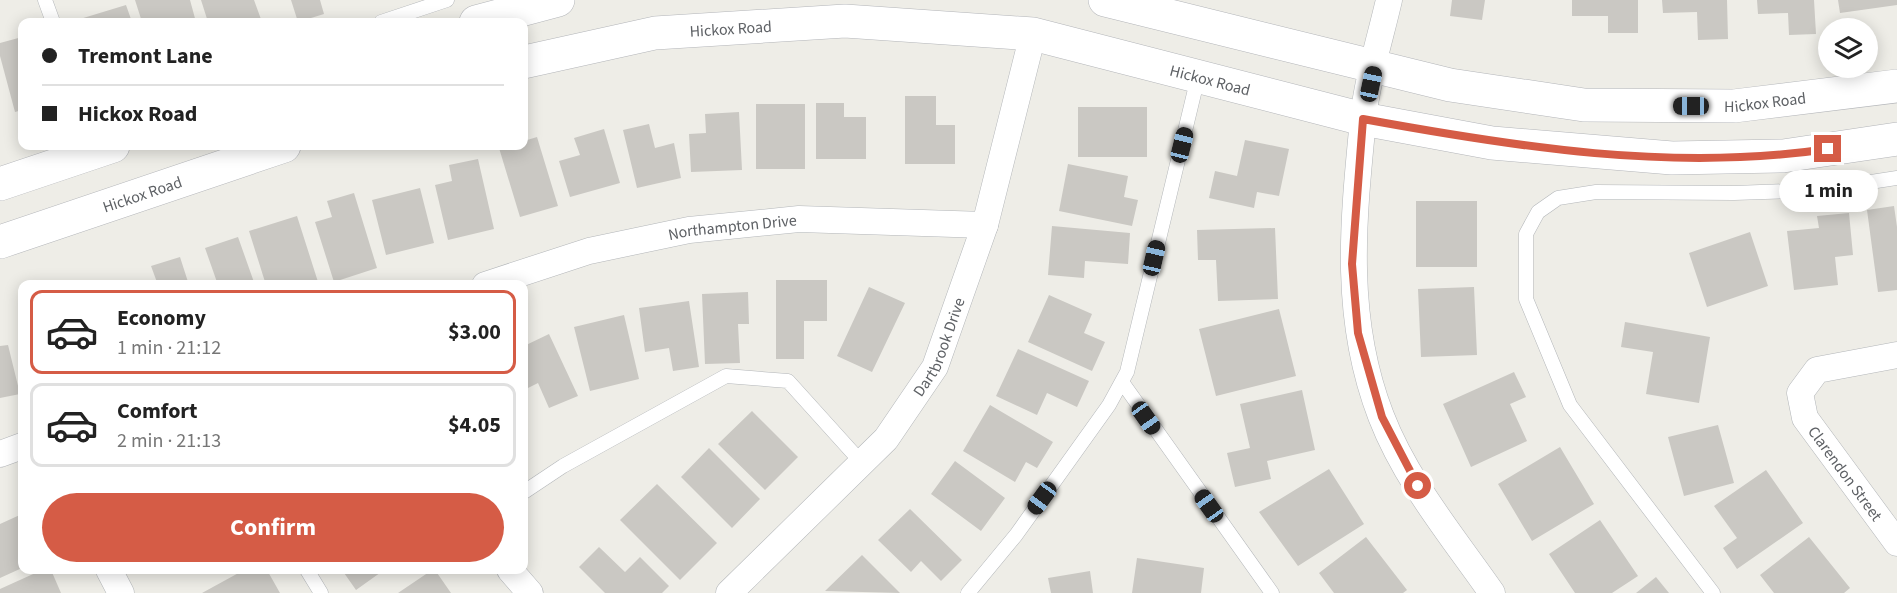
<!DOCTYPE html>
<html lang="en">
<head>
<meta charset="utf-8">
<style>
  :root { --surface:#fff; --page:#f2f2f2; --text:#222; --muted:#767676; --line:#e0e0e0; --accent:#d55c46 }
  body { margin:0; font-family:"Source Sans 3",sans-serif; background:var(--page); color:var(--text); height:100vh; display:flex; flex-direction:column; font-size:22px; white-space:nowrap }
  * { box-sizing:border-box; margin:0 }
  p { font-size:20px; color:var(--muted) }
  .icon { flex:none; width:33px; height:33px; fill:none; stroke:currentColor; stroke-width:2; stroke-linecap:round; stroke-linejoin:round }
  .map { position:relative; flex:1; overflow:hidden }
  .side { position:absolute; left:18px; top:280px; width:510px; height:294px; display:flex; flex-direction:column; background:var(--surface); border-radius:12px; box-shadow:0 3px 15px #0003 }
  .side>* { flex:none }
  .guide { position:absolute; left:18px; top:18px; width:510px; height:132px; border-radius:12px; box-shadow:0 3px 15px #0003; display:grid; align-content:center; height:132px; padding:0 24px; background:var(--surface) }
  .controls { position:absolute; left:1818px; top:18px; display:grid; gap:12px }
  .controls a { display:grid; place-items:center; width:60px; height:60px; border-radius:50%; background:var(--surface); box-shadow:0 3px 15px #0003; font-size:30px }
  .end { position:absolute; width:27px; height:27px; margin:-14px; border:8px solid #d55c46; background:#fff; box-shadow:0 0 0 3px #fff }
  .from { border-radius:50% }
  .bubble { position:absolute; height:42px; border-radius:21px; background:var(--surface); box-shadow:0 3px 15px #0003; font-size:20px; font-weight:700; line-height:42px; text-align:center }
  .car { position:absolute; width:18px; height:36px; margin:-18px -9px; border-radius:8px; box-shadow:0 0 4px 2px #0007; background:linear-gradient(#222 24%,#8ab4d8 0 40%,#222 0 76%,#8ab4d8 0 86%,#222 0) }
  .guide b { display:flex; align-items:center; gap:21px; height:57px; font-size:22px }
  .guide b+b { border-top:2px solid var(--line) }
  .guide i { width:15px; height:15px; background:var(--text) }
  ul { padding:10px 0 0; list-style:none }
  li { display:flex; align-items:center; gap:18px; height:84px; margin:0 12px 9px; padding:0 12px; border:3px solid var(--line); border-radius:12px }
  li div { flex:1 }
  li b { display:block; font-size:22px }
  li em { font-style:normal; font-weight:700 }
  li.current { border-color:var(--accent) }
  li>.icon { width:54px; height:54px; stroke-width:1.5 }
  .cta { display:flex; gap:12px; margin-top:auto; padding:12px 24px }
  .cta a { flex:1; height:69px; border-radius:36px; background:var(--accent); color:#fff; font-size:24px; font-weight:700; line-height:69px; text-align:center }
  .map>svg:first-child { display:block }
  .building { fill:#cac8c3 }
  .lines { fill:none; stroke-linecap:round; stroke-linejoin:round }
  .lane-casing { stroke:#b3b6b9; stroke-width:15 }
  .street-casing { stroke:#b3b6b9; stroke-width:27 }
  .secondary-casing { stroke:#b3b5b9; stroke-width:34 }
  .lane { stroke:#fff; stroke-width:14 }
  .street { stroke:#fff; stroke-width:26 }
  .secondary { stroke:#fff; stroke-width:33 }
  .route { stroke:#d55c46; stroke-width:8 }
  .labels { text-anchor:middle; stroke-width:6; stroke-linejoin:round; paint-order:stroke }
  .street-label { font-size:16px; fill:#5e6165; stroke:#fff }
</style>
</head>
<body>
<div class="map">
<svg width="1897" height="593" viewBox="0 0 1897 593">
  <rect width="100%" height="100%" fill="#eeede7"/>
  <path class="building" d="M135,0H190L196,22H142Z
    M201,0H254L262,22H208Z
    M291,0H320L324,14L298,22Z
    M1452,0H1485L1482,20L1450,16Z
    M1572,0H1638V33H1608V16H1572Z
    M1662,0H1727L1728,39L1698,40L1697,12L1663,13Z
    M1757,0H1814L1816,34L1789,35L1788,13L1758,14Z
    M1838,0H1897V5L1840,13Z
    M126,5L132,22H81L80,19Z
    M22,37V110L15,112L0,56V43Z
    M905,96H936V125H955V164H905Z
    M816,103H844V117H866V159H816Z
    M756,104H805V169H756Z
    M1078,107H1147V157H1078Z
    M739,112L742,170L691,172L689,134L706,133L705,114Z
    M649,124L655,148L674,143L681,178L637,188L623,130Z
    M604,129L620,183L570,197L559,161L580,155L574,138Z
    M537,137L558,206L520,217L499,148L524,146V141Z
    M1245,140L1289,149L1279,196L1257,192L1254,208L1209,198L1215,171L1237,176Z
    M478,159L494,229L448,240L435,185L452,181L449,165Z
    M1068,164L1128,176L1124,197L1138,200L1132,226L1059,211Z
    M420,188L434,243L386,255L372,200Z
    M354,193L377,268L334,282L315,222L332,217L327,201Z
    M1416,201H1477V267H1416Z
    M1894,206L1897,227V290L1878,292L1867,210Z
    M1849,213L1853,255L1835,257L1838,285L1794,290L1787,231L1819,228L1817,216Z
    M297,216L319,285H266L249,231Z
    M1052,226L1130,233L1128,264L1085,261L1084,278L1048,275Z
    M1275,228L1278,299L1218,301L1216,260H1198L1197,230Z
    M1750,232L1768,286L1707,307L1689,253Z
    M238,237L255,285H218L205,248Z
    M180,257L189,285H158L151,266Z
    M776,280H827V321H804V359H776Z
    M869,287L905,303L872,372L837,356Z
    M1474,287L1477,355L1421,357L1418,289Z
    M748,292L749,324H738L740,363L705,364L702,294Z
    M1049,295L1092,314L1084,333L1105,342L1092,371L1028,342Z
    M689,301L699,367L673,371L669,348L645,352L639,308Z
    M1279,309L1296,376L1216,396L1199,329Z
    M624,315L639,379L590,391L574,327Z
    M1625,322L1710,337L1699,403L1646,394L1653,352L1621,347Z
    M549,334L578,396L549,408L538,383L524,390V346Z
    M8,345L20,394L0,398V346Z
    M1018,349L1089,381L1077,407L1047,393L1037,415L996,396Z
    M1514,372L1526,397L1510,404L1527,441L1471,467L1443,404Z
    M1302,390L1315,450L1267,461L1271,479L1235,487L1227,453L1250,448L1240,404Z
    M990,405L1053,442L1037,468L1026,462L1015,482L963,451Z
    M752,411L798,457L765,490L718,444Z
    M1718,425L1734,483L1684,496L1668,437Z
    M1560,447L1594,504L1532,541L1498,484Z
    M709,448L760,499L732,528L681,477Z
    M955,461L1005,498L981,531L931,494Z
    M1329,469L1364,524L1298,566L1259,512Z
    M1766,470L1803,523L1737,569L1723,548L1737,538L1714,506Z
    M657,484L717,543L680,580L620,520Z
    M910,509L962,560L941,581L921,561L911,572L878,540Z
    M22,514V568L0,578V524Z
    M1600,520L1638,576L1612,593H1575L1549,554Z
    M1366,537L1407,590L1403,593H1334L1319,573Z
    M1809,537L1850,588L1844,593H1774L1760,575Z
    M599,547L625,572L640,557L669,586L662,593H605L579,567Z
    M862,555L900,593L825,591Z
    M1137,558L1204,568L1201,593H1132Z
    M42,570H51L61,593H0V589Z
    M244,570H267L280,593H202Z
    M342,570H384L356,590Z
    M432,570H435L451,593H398Z
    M1090,571L1093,593H1051L1048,578Z
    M1656,577L1669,593H1636Z"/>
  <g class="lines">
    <defs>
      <path id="lane" d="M45,0L53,22
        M381,22L447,0
        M1122,382L1272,593
        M524,492L563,466L726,376L788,381L862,463
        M307,570L321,593
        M968,593L1016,535L1109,405L1127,372L1198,77
        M1713,593L1570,405L1526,299V234L1538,212L1558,198L1596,192L1734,193L1819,190L1897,178"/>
      <g id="street">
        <path d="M1389,0C1380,39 1367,80 1363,120C1353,222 1343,318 1381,416C1406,481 1453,537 1492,593"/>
        <path id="s1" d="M485,285L589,251L689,230L799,219L985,225"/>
        <path id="s2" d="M1897,355L1817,370L1800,393L1805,418L1897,543"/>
        <path d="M0,454L22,446"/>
        <path d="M109,570L121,593"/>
        <path d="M510,570L530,593"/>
        <path id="s3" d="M729,593L886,439L935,367L985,225L1033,34"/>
      </g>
      <g id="secondary">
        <path id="s4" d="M1105,0L1450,85L1584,105L1734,106L1897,86"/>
        <path d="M476,22L558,0"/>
        <path id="s5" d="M524,62L655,33L845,21L1033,34L1363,119L1492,143L1672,158L1783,156L1897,139"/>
        <path d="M0,184L113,146"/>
        <path id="s6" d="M0,242L284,146"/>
      </g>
    </defs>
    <use href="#lane" class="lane-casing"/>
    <use href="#street" class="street-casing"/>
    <use href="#secondary" class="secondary-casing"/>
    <use href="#lane" class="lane"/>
    <use href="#street" class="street"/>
    <use href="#secondary" class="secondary"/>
  </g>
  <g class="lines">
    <path class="route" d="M1418,486L1382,417L1358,333L1352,264L1363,119C1516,147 1673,172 1828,149"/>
  </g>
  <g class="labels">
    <g class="street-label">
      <text dy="6" stroke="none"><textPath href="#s5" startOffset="210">Hickox Road</textPath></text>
      <text dy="6" stroke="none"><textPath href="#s5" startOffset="696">Hickox Road</textPath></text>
      <text dy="6" stroke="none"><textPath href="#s4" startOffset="672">Hickox Road</textPath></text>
      <text dy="6" stroke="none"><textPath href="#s6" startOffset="150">Hickox Road</textPath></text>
      <text dy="6" stroke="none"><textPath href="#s1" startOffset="255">Northampton Drive</textPath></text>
      <text dy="6" stroke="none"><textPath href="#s3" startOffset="327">Dartbrook Drive</textPath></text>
      <text dy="6" stroke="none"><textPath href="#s2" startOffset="204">Clarendon Street</textPath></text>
    </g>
  </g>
</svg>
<div class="controls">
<a><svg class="icon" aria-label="layers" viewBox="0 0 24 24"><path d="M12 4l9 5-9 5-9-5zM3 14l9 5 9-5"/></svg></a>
</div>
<i class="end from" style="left:1418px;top:486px"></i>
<i class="end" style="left:1828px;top:149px"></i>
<div class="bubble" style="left:1779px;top:170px;width:99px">1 min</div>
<i class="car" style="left:1371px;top:84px;rotate:12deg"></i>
<i class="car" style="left:1691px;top:106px;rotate:270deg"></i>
<i class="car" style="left:1182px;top:145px;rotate:14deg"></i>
<i class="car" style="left:1154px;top:258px;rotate:13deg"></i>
<i class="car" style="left:1146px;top:418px;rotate:145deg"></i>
<i class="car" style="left:1042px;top:498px;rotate:216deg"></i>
<i class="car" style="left:1209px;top:506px;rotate:325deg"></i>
<div class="guide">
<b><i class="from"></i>Tremont Lane</b>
<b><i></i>Hickox Road</b>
</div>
<section class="side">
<ul>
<li class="current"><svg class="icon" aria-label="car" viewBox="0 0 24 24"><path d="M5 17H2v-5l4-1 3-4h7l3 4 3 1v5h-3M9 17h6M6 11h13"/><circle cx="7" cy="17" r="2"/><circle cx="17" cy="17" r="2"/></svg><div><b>Economy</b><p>1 min · 21:12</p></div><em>$3.00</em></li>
<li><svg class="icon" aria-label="car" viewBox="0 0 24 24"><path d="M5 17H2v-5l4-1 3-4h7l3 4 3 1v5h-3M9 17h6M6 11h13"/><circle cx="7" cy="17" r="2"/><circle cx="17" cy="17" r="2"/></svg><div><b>Comfort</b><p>2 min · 21:13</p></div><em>$4.05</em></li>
</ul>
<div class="cta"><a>Confirm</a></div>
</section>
</div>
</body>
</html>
